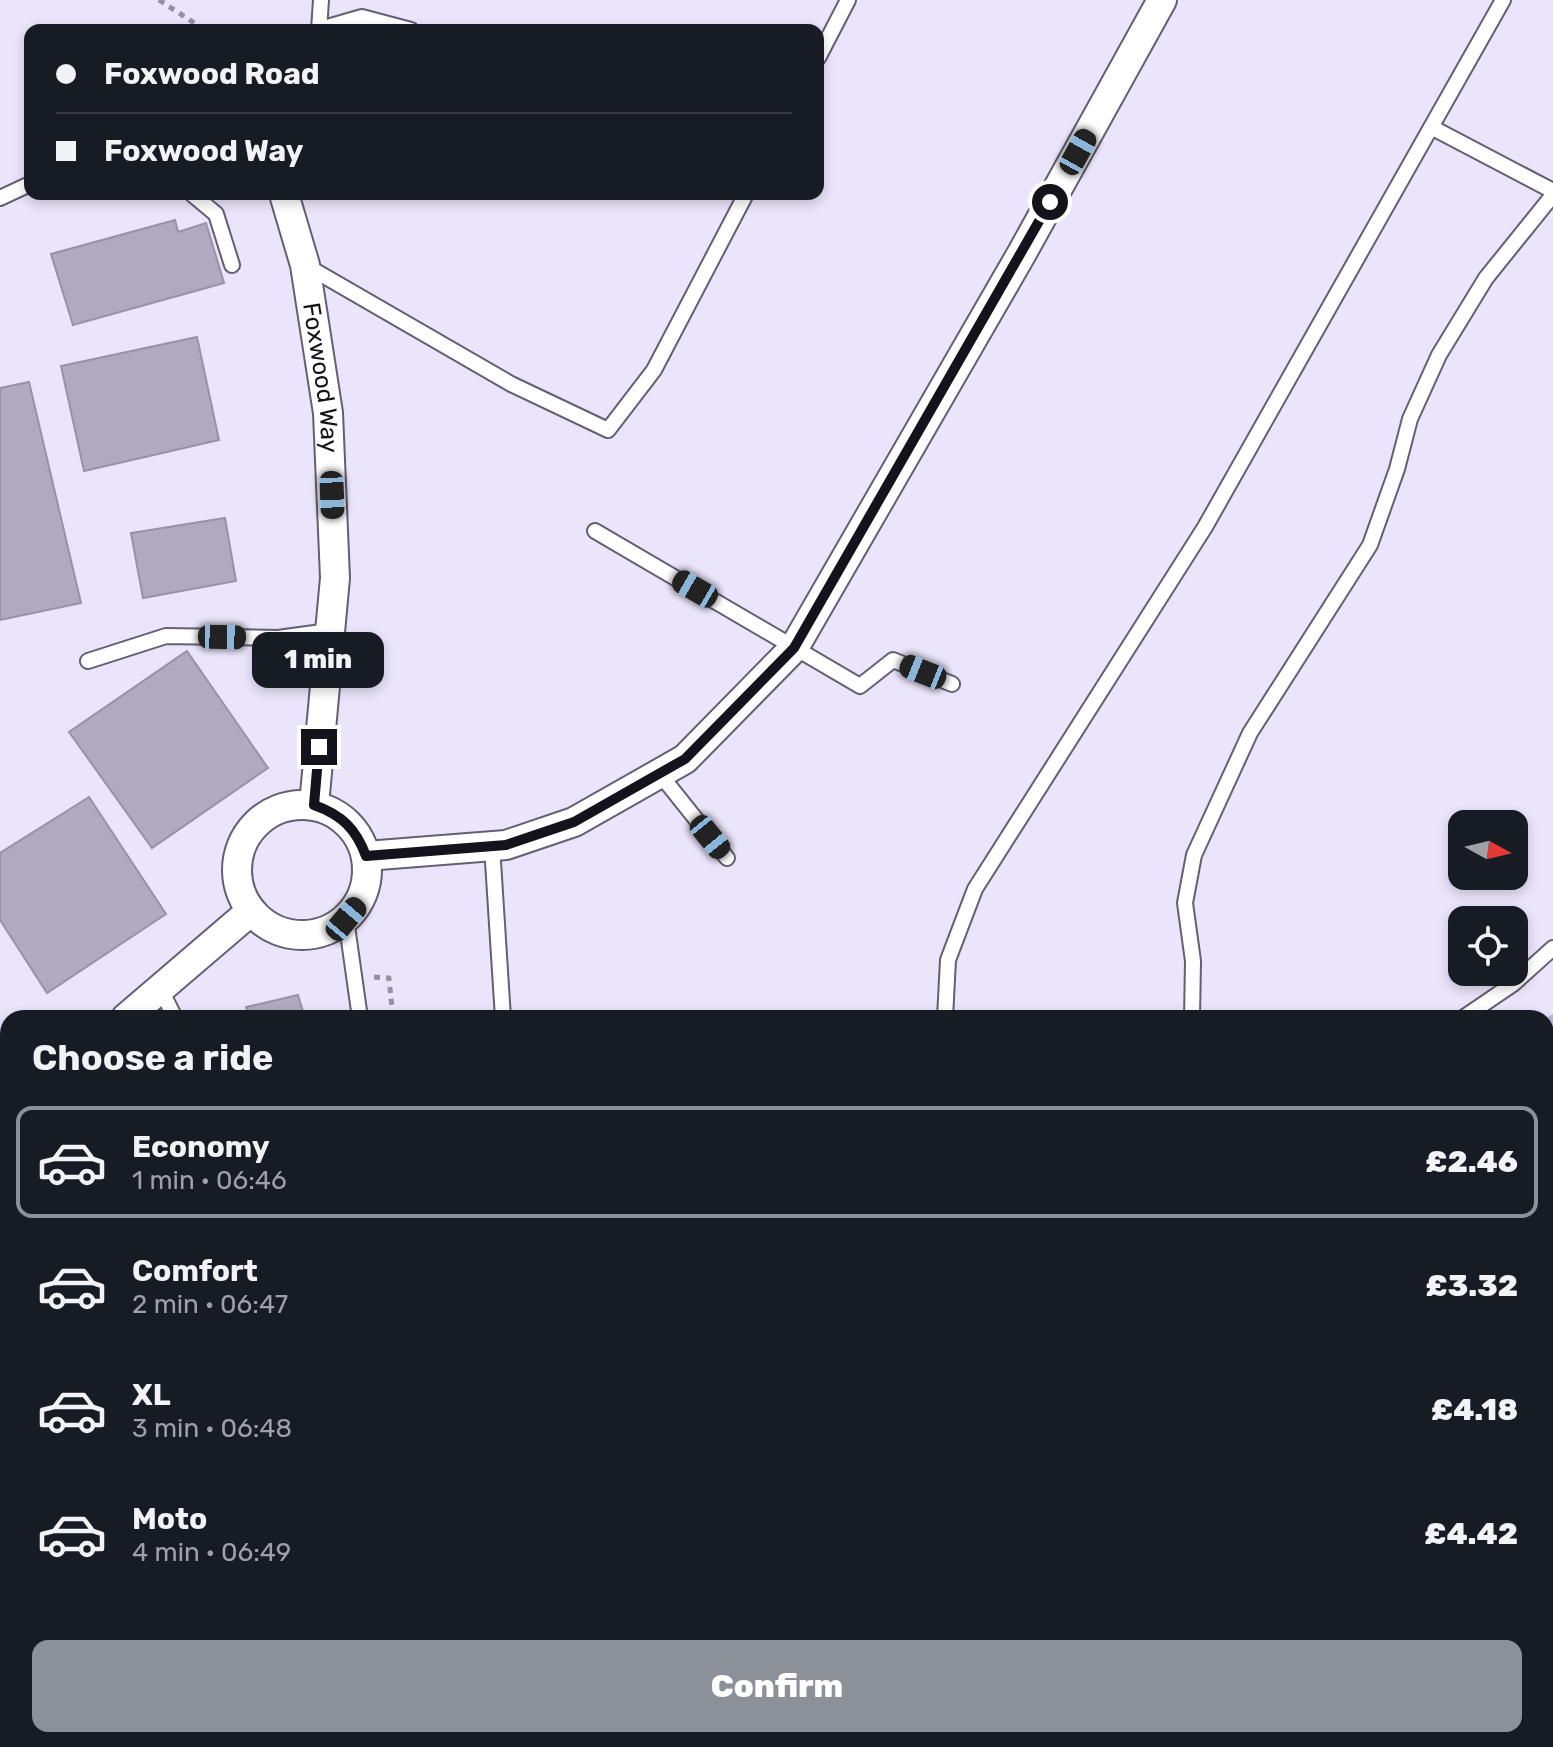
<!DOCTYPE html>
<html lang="en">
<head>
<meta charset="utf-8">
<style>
  :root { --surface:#171b24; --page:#242831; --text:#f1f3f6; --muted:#9ea1a6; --line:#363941; --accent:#8c9099 }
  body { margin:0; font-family:Rubik,sans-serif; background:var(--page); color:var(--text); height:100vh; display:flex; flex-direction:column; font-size:30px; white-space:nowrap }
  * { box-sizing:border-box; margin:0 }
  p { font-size:26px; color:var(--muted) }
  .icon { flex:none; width:44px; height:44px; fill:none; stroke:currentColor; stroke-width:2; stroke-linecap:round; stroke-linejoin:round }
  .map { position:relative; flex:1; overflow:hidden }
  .side { position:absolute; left:0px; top:1010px; width:1554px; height:738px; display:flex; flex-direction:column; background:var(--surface); border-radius:24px 24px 0 0; box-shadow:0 4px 12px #0003 }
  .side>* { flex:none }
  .banner { position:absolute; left:24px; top:24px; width:800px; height:176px; border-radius:16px; box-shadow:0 4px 12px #0003; display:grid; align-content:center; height:176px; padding:0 32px; background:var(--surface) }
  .needle { width:52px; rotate:98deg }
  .tools { position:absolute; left:1448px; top:810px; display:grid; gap:16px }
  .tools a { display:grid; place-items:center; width:80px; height:80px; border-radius:16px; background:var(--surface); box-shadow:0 4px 12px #0003; font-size:40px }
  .end { position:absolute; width:36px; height:36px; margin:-18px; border:10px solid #14121a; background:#fff; box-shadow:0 0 0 4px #fff }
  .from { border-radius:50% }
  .bubble { position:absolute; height:56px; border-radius:16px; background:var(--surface); box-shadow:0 4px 12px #0003; font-size:26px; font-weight:800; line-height:56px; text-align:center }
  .car { position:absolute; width:24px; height:48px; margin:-24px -12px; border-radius:10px; box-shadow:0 0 6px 2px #0007; background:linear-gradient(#222 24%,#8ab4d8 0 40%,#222 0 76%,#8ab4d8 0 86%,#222 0) }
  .banner b { display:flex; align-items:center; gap:28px; height:76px; font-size:30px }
  .banner b+b { border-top:2px solid var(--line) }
  .banner i { width:20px; height:20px; background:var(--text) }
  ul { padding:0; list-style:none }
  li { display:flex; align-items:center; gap:24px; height:112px; margin:0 16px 12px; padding:0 16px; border:4px solid transparent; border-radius:16px }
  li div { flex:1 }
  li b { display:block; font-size:30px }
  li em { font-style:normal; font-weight:800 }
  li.active { border-color:var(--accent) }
  li>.icon { width:72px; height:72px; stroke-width:1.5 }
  h2 { padding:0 32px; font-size:36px; line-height:96px }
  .cta { display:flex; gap:16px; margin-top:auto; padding:16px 32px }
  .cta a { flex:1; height:92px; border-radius:16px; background:var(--accent); color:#fff; font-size:32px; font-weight:800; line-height:92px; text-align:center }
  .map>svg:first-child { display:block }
  .green { fill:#c1b7da }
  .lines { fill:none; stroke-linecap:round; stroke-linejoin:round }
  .river { stroke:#aa9ad0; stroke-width:58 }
  .building { fill:#b0a9bf; stroke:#9892a7; stroke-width:2 }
  .lane-casing { stroke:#645f72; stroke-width:18 }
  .street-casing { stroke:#645f72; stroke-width:32 }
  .secondary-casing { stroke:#645f72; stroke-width:44 }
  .highway-casing { stroke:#7d722f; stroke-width:48 }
  .path { stroke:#9490a1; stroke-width:5; stroke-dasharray:6 6; stroke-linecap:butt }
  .lane { stroke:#fff; stroke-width:14 }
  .street { stroke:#fff; stroke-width:28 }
  .secondary { stroke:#e9e4c4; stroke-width:40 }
  .highway { stroke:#b6a63b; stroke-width:44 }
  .rail { stroke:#484551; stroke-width:6; stroke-dasharray:12 6; stroke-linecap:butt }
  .route { stroke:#14121a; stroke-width:10 }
  .labels { text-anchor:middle; stroke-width:6; stroke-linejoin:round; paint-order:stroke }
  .street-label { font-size:24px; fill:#14121a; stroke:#f7f4fe }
</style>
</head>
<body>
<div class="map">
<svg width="1553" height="1747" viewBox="0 0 1553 1747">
  <rect width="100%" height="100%" fill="#ebe5fc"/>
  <path class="green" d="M1553,1014V1081L1546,1084V1018Z
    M1553,1234V1499L1546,1502V1238Z"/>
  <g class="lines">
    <path class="river" d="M1546,1372L1553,1369
      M969,1740L972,1747"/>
  </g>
  <path class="building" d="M175,220L178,232L206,223L224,283L73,325L51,254Z
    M197,337L219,440L84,471L61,366Z
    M29,382L81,603L0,620V388Z
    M225,518L236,581L143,598L131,533Z
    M187,651L268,768L152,848L69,732Z
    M89,797L166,914L47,993L0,920V853Z
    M298,995L305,1018H249L246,1007Z"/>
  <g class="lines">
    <defs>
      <path id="lane" d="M317,30L362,17L411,30
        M319,30L321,0
        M818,58L848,0
        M1431,127L1553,191
        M192,194L216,214L232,265
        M0,198L30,184
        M305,265L511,384L608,430L654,370L746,194
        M595,531L860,686L893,660L952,684
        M88,661L166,636L278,638L329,631
        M659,773L727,858
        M492,846L503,1018
        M346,919L360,1018
        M161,990L175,1018
        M945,1018L948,960L975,889L1205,527L1503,0
        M1192,1018L1193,961L1185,903L1194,855L1250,733L1370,545L1397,469L1410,419L1439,355L1486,278L1553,195
        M1463,1018L1513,984L1553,948
        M0,1259L8,1278"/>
      <g id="street">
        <path id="s1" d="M284,194L305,265L328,413L335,578L314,805"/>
        <circle cx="302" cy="870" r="65"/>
        <path d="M366,856L506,845L574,822L685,759L794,648L1022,253L1162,0"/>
        <path d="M126,1018L251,911"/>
        <path d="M0,1082L8,1095"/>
        <path d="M1326,1743L1333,1747"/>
      </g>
      <path id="secondary" d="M1546,1675L1553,1672
        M292,1747L309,1740"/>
      <path id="highway" d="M1546,1117L1553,1114
        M1546,1194L1553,1191
        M0,1680L8,1678
        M16,1747L38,1740"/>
    </defs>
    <use href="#lane" class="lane-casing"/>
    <use href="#street" class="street-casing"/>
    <use href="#secondary" class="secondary-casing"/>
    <use href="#highway" class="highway-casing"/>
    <path class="path" d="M159,0L205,30
      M374,977L389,978L393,1018"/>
    <use href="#lane" class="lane"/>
    <use href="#street" class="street"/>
    <use href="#secondary" class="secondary"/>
    <use href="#highway" class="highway"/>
    <path class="rail" d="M1546,1544L1553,1542
      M1546,1564L1553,1562
      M1000,1747L1018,1740
      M1051,1747L1069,1740"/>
  </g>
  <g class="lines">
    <path class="route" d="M319,747L314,805C342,815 356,829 366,856L506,845L574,822L685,759L794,648L1050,202"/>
  </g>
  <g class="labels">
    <g class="street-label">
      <text dy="8" stroke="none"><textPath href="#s1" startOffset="188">Foxwood Way</textPath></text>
    </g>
  </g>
</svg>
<div class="tools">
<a><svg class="needle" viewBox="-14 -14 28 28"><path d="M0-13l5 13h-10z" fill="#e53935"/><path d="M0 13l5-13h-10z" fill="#9ea1a6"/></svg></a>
<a><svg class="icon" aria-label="locate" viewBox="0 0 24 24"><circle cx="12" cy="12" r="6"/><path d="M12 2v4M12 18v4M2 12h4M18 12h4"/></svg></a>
</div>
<i class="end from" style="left:1050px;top:202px"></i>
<i class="end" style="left:319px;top:747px"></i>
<div class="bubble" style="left:252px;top:632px;width:132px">1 min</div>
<i class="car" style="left:1078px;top:152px;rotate:29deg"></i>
<i class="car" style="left:332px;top:495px;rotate:178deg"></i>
<i class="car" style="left:695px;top:589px;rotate:300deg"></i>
<i class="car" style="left:222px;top:637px;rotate:91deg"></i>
<i class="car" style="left:923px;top:672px;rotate:292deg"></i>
<i class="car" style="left:710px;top:837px;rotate:141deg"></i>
<i class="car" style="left:346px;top:919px;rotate:40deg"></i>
<div class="banner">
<b><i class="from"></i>Foxwood Road</b>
<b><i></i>Foxwood Way</b>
</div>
<section class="side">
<h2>Choose a ride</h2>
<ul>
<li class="active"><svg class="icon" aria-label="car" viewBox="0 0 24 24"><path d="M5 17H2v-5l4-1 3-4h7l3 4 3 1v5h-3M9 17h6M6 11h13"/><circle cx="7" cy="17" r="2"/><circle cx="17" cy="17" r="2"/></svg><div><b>Economy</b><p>1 min · 06:46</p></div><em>£2.46</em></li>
<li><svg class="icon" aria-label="car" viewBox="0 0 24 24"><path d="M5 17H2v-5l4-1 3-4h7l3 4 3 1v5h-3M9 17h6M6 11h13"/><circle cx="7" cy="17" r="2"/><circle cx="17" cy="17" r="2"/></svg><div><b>Comfort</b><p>2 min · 06:47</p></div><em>£3.32</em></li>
<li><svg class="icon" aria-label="car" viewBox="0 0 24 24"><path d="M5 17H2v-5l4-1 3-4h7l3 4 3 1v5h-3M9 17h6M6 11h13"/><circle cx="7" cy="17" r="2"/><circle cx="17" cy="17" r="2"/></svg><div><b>XL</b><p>3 min · 06:48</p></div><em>£4.18</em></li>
<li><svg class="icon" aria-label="car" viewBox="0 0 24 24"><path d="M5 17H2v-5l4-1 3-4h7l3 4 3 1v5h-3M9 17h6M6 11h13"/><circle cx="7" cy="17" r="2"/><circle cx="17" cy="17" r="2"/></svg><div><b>Moto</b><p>4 min · 06:49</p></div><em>£4.42</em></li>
</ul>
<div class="cta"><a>Confirm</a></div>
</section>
</div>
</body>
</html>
